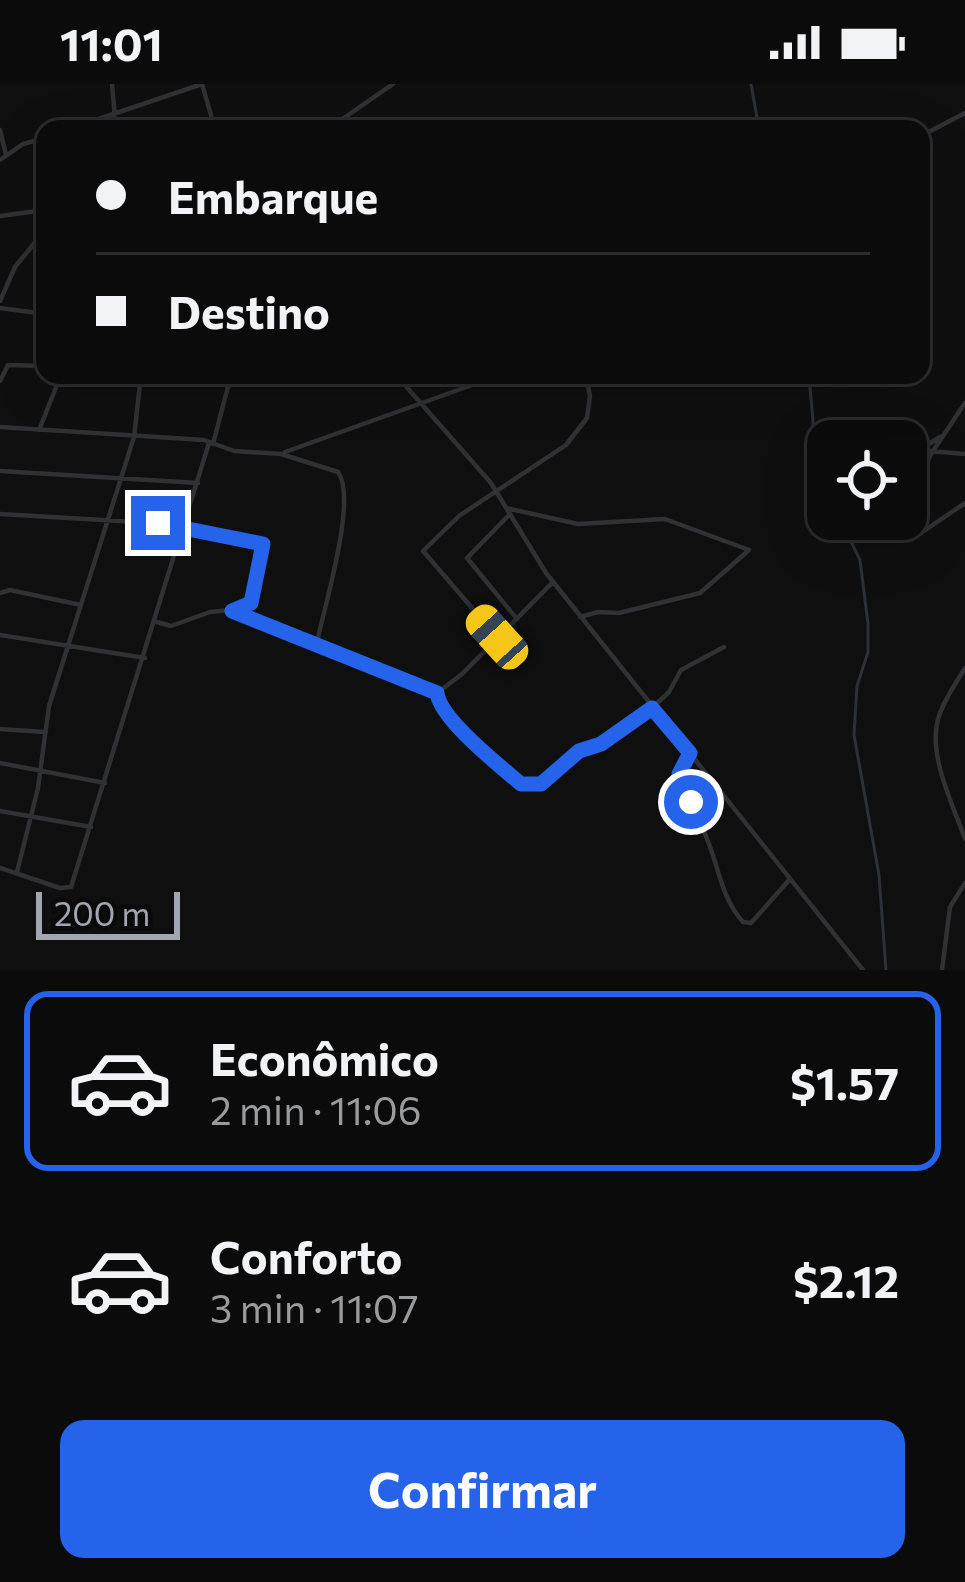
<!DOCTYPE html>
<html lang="pt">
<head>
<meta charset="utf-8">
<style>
  :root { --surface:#0b0b0c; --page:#141415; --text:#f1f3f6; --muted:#9a9b9d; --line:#2b2b2d; --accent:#2563eb }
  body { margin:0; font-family:Commissioner,sans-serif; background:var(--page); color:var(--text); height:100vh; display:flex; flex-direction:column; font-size:45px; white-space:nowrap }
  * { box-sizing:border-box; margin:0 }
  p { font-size:39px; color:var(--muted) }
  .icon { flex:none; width:66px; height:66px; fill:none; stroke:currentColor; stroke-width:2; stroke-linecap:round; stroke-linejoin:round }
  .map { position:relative; height:886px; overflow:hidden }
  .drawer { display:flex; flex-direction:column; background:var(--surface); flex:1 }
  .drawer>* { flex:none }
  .banner { position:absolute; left:36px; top:36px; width:894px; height:264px; border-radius:24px; box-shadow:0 12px 48px #0002,0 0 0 3px var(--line); display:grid; align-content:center; height:264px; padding:0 60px; background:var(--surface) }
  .tools { position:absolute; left:807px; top:336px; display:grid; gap:24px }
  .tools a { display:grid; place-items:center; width:120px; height:120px; border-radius:24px; background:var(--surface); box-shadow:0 12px 48px #0002,0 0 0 3px var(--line); font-size:60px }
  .scale { position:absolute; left:36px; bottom:30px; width:144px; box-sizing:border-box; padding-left:12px; border:6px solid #a1a6b0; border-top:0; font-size:33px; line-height:42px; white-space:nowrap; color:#a1a6b0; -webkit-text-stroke:9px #0a0a0b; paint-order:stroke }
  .end { position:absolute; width:54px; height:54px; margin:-27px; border:15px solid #2563eb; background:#fff; box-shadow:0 0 0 6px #fff }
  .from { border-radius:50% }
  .car { position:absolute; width:36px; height:72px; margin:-36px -18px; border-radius:15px; box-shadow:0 0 9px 3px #0007; background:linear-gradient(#f5c518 24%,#345 0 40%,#f5c518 0 76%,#345 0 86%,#f5c518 0) }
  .banner b { display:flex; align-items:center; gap:42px; height:114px; font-size:45px }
  .banner b+b { border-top:3px solid var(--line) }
  .banner i { width:30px; height:30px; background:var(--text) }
  ul { padding:21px 0 0; list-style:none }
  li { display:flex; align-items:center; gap:36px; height:180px; margin:0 24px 18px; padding:0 36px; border:6px solid transparent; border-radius:24px }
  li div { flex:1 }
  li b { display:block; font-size:45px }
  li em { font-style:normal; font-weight:700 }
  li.active { border-color:var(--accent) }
  li>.icon { width:108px; height:108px; stroke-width:1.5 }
  .button { display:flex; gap:24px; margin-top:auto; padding:24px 60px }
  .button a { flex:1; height:138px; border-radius:24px; background:var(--accent); color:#fff; font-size:48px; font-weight:700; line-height:138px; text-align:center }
  .status { display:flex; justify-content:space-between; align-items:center; height:84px; padding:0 60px; background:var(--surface); direction:ltr }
  .status svg { height:33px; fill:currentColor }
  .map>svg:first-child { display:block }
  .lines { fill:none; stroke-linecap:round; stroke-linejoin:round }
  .stream { stroke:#2a3138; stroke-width:3 }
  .minor { stroke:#303135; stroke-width:4.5 }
  .route { stroke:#2563eb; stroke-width:15 }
</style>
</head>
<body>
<div class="status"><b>11:01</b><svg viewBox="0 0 49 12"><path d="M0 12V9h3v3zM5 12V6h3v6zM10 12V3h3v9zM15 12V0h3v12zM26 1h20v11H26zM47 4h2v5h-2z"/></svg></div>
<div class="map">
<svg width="965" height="886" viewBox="0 0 965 886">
  <rect width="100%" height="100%" fill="#0f0f10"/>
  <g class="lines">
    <path class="stream" d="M751,0L759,45
      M809,291L816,373L828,414
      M840,435L860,476L868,540V568L857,602L854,651L879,791L886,886"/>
    <path class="minor" d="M112,0L116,45
      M202,0L215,45
      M69,45L202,0
      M328,45L393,0
      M0,46L6,71
      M921,52L965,29
      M0,76L23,60L45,54
      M0,132L45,126
      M0,217L15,183L45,146
      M0,224L45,230
      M396,291L491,399L546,489L863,886
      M0,297L8,281L45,282
      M843,300L844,291
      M0,343L204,356L234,367L281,370L338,388C358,416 323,526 316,563
      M39,346L61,291
      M213,360L231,291
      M919,366L965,370
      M919,366L940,353
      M285,368L500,291
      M0,387L198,399
      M910,413L931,370L965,319
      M506,424L578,440L665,435L749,466
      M0,430L171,440L263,460L251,519L241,525L210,528L171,542L157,538
      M508,432L467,474L517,535
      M899,456L921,449L965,419
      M0,509L10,506L81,521
      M237,529L437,609
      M580,533L598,528L619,529L700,509L749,466
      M0,551L145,574
      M497,553L423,467L459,432L566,361L587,334L590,312L586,291
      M965,584C956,599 943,617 938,635C928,672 953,721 965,755
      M437,609C440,633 513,701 537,702L579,667L601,660L652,624L669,608L681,586L724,563
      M437,609L462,590L553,498
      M0,645L44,648
      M689,671L679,690C689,714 700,736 709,760C720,789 722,814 743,838L751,839L790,795
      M0,679L105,699
      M0,727L91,743
      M0,784L60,804L71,803L209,359
      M17,788L38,704L49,622L134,353L141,291
      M942,886L950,823L965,799"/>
  </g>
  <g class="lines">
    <path class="route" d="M158,439L263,460L251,519L232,527L437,609C440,635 500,682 521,700H541L579,667L601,660L652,624L690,669L679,690L691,718"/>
  </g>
</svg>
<div class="tools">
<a><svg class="icon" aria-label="locate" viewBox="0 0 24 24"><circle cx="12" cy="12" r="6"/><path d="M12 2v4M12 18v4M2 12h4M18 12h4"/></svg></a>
</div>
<div class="scale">200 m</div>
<i class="end from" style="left:691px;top:718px"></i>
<i class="end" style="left:158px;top:439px"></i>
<i class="car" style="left:497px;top:553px;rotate:318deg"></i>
<div class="banner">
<b><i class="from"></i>Embarque</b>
<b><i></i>Destino</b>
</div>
</div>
<section class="drawer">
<ul>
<li class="active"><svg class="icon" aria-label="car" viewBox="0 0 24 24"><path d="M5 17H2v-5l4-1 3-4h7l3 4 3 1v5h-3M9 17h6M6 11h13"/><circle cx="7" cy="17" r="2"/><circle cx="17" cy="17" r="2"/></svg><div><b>Econômico</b><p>2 min · 11:06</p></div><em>$1.57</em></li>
<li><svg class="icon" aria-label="car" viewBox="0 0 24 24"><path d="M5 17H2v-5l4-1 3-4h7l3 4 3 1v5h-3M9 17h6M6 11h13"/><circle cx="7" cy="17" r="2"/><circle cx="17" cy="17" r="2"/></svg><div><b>Conforto</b><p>3 min · 11:07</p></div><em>$2.12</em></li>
</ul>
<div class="button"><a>Confirmar</a></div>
</section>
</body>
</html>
